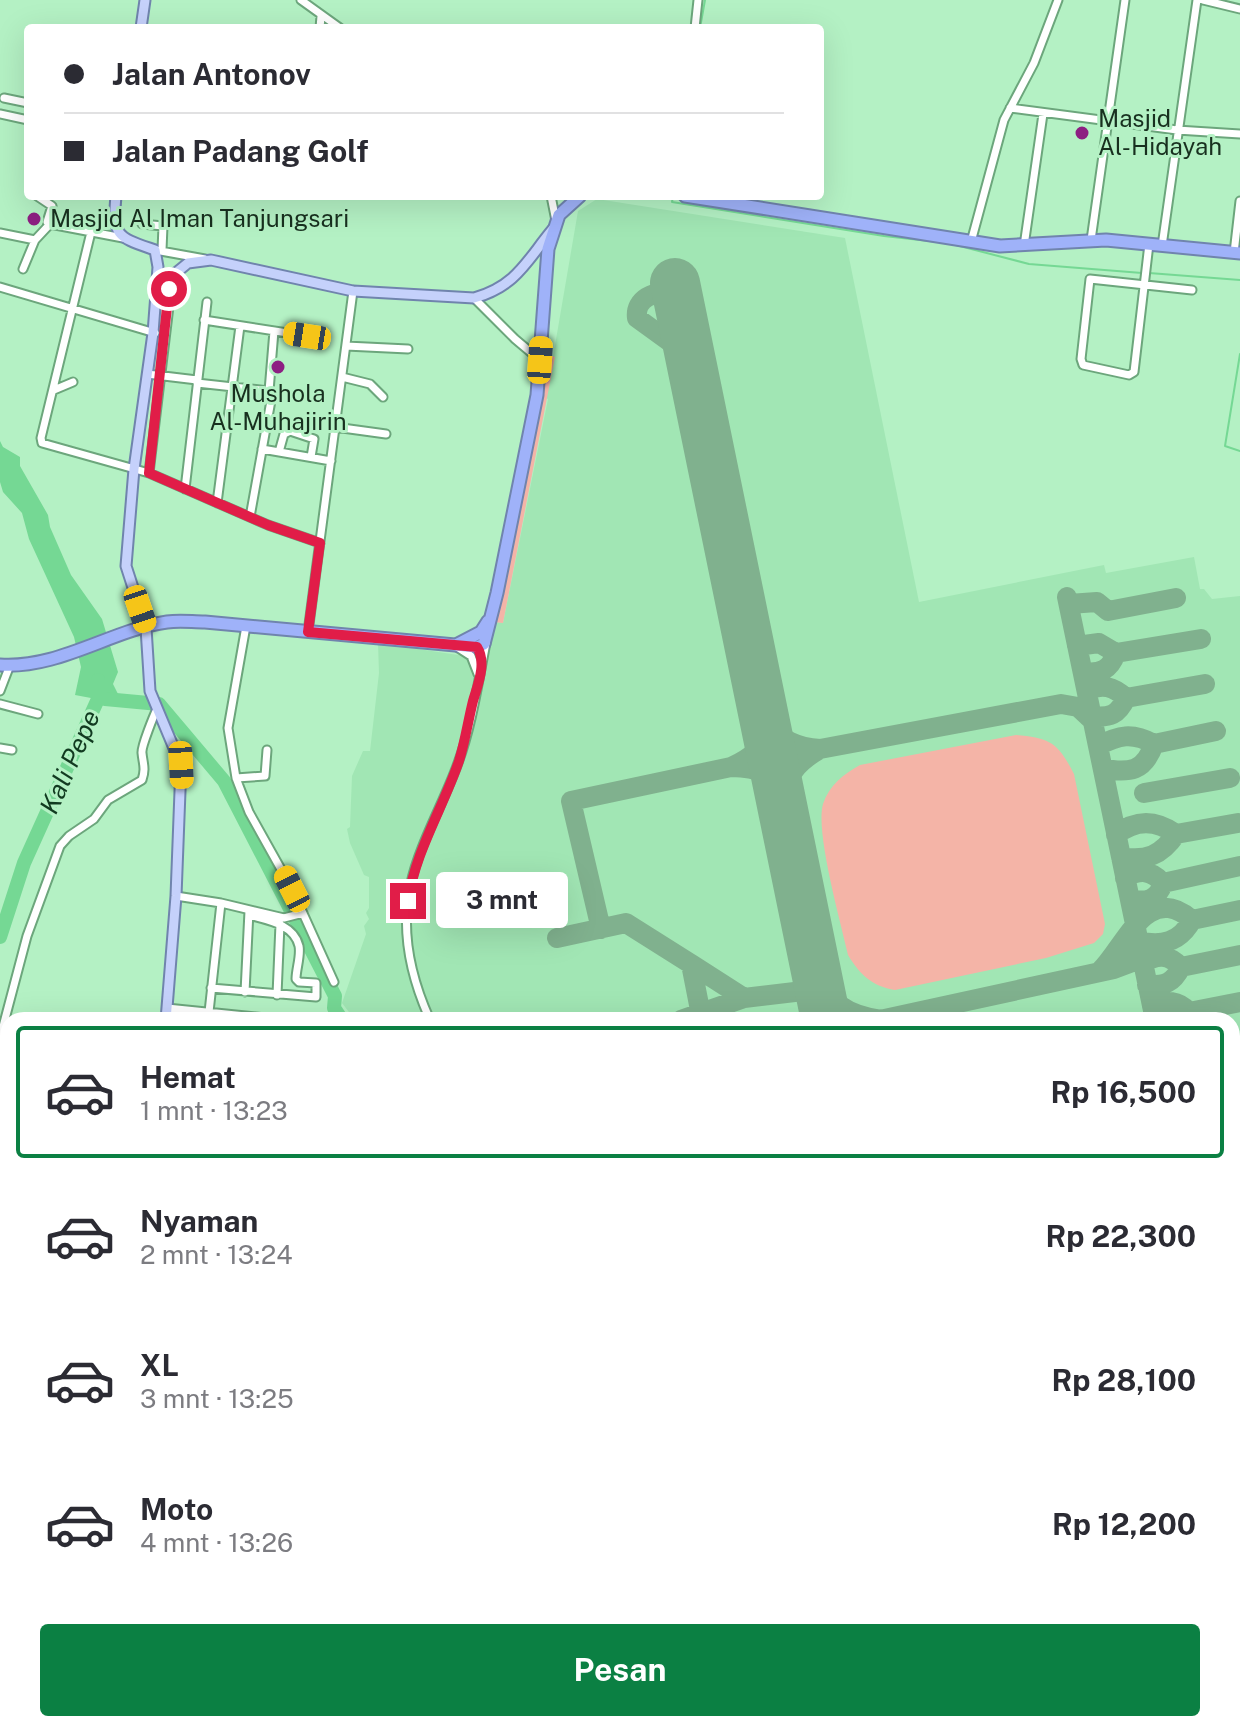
<!DOCTYPE html>
<html lang="id">
<head>
<meta charset="utf-8">
<style>
  :root { --surface:#fff; --page:#f2f2f3; --text:#2b2b33; --muted:#7c7c81; --line:#e1e1e2; --accent:#0b8043 }
  body { margin:0; font-family:"Public Sans",sans-serif; background:var(--page); color:var(--text); height:100vh; display:flex; flex-direction:column; font-size:30px; white-space:nowrap }
  * { box-sizing:border-box; margin:0 }
  p { font-size:26px; color:var(--muted) }
  .icon { flex:none; width:44px; height:44px; fill:none; stroke:currentColor; stroke-width:2; stroke-linecap:round; stroke-linejoin:round }
  .map { position:relative; flex:1; overflow:hidden }
  .side { position:absolute; left:0px; top:1012px; width:1240px; height:720px; display:flex; flex-direction:column; background:var(--surface); border-radius:24px 24px 0 0; box-shadow:0 8px 32px #0002 }
  .side>* { flex:none }
  .guide { position:absolute; left:24px; top:24px; width:800px; height:176px; border-radius:8px; box-shadow:0 8px 32px #0002; display:grid; align-content:center; height:176px; padding:0 40px; background:var(--surface) }
  .end { position:absolute; width:36px; height:36px; margin:-18px; border:10px solid #e11d48; background:#fff; box-shadow:0 0 0 4px #fff }
  .from { border-radius:50% }
  .bubble { position:absolute; height:56px; border-radius:8px; background:var(--surface); box-shadow:0 8px 32px #0002; font-size:26px; font-weight:700; line-height:56px; text-align:center }
  .car { position:absolute; width:24px; height:48px; margin:-24px -12px; border-radius:10px; box-shadow:0 0 6px 2px #0007; background:linear-gradient(#f5c518 24%,#345 0 40%,#f5c518 0 76%,#345 0 86%,#f5c518 0) }
  .guide b { display:flex; align-items:center; gap:28px; height:76px; font-size:30px }
  .guide b+b { border-top:2px solid var(--line) }
  .guide i { width:20px; height:20px; background:var(--text) }
  ul { padding:14px 0 0; list-style:none }
  li { display:flex; align-items:center; gap:24px; height:132px; margin:0 16px 12px; padding:0 24px; border:4px solid transparent; border-radius:8px }
  li div { flex:1 }
  li b { display:block; font-size:30px }
  li em { font-style:normal; font-weight:700 }
  li.current { border-color:var(--accent) }
  li>.icon { width:72px; height:72px; stroke-width:1.5 }
  .cta { display:flex; gap:16px; margin-top:auto; padding:16px 40px }
  .cta a { flex:1; height:92px; border-radius:8px; background:var(--accent); color:#fff; font-size:32px; font-weight:700; line-height:92px; text-align:center }
  .map>svg:first-child { display:block }
  .built { fill:#a1e6b4 }
  .green { fill:#f4b4a7 }
  .water { fill:#75d894 }
  .lines { fill:none; stroke-linecap:round; stroke-linejoin:round }
  .stream { stroke:#75d894; stroke-width:2 }
  .river { stroke:#75d894; stroke-width:14 }
  .taxiway { stroke:#80b18e; stroke-width:20 }
  .runway { stroke:#80b18e; stroke-width:50 }
  .minor-casing { stroke:#6ca67c; stroke-width:11 }
  .major-casing { stroke:#7084ad; stroke-width:13 }
  .highway-casing { stroke:#7084ad; stroke-width:15 }
  .minor { stroke:#fff; stroke-width:7 }
  .major { stroke:#c5d1fb; stroke-width:9 }
  .highway { stroke:#9fb2f9; stroke-width:11 }
  .route { stroke:#e11d48; stroke-width:10 }
  .poi-dot { fill:#8d1f82; stroke:#b4f1c4; stroke-width:3 }
  .labels { text-anchor:middle; stroke-width:6; stroke-linejoin:round; paint-order:stroke }
  .poi-label { font-size:24px; fill:#18301f; stroke:#b4f1c4; text-anchor:start }
  .water-label { font-size:26px; font-style:italic; fill:#113a20; stroke:#b4f1c4 }
</style>
</head>
<body>
<div class="map">
<svg width="1240" height="1732" viewBox="0 0 1240 1732">
  <rect width="100%" height="100%" fill="#b4f1c4"/>
  <path class="built" d="M597,199L845,238L919,602L1104,565L1106,573L1194,557L1200,589H1204L1212,599L1240,596V1486L1232,1487V1020H355L342,1003L366,934L364,926L369,919L366,913L369,908V877L364,875L350,843L347,829L350,827L352,776L363,751H370L379,673L378,643L465,656L474,670V681L480,683L493,622L503,623L548,399L546,398L578,211Z
    M0,1467H8V1574L0,1575Z
    M360,1724H1141L1143,1732H387L358,1727Z"/>
  <path class="green" d="M547,354L555,357L503,623L493,622Z
    M1016,735C1051,738 1058,743 1074,774L1105,924L1103,934L1094,943L1046,958L895,990C872,986 860,975 848,955C841,923 815,832 823,804C829,785 844,774 860,765Z
    M360,1724H796L798,1732H387L358,1727Z"/>
  <path class="water" d="M0,441L3,447L20,457V466L48,515L50,527L71,575L102,619L118,672L113,684L123,704L75,695L81,667L74,637L29,539L22,513L3,492L0,482Z"/>
  <g class="lines">
    <path class="stream" d="M700,28L705,0
      M673,196L672,202L884,236L938,242
      M952,244L1029,264L1142,273
      M1149,273L1240,280
      M1240,354L1225,446L1240,451"/>
    <path class="river" d="M105,699L159,704L224,781L335,996L334,1008L342,1020
      M0,937L24,863L98,699V680
      M472,1724L473,1732"/>
    <path class="taxiway" d="M688,349C717,281 632,280 637,318L677,347L692,365
      M1067,597L1155,1020
      M1069,604L1097,602L1108,611L1176,598
      M1077,646L1099,643L1116,653C1110,670 1101,674 1083,672
      M1116,653L1201,639
      M1087,690C1103,684 1113,686 1126,698C1118,715 1110,718 1092,716
      M1126,698L1205,684
      M765,723C783,740 795,747 820,749L1061,704L1078,707L1093,721
      M1154,744L1216,731
      M1098,746C1119,735 1132,732 1154,744C1144,772 1130,773 1103,769
      M731,767C761,768 771,771 781,801
      M1144,793L1230,778
      M781,801C787,775 797,762 820,749
      M1176,834L1238,823
      M1116,835C1136,819 1156,820 1176,834C1161,856 1146,861 1121,857
      M1125,878C1140,869 1151,870 1163,883C1158,900 1146,903 1130,899
      M1163,883L1240,866
      M1192,920L1240,910
      M601,929L571,801L731,767C753,757 764,748 765,723
      M557,938L626,923L691,964L702,1020
      M1143,963C1158,954 1168,954 1181,967C1173,983 1165,986 1147,985
      M691,964L744,998L820,989
      M1181,967L1240,955
      M1100,971C1125,947 1147,881 1192,920C1180,942 1162,947 1138,941
      M816,972C831,1004 846,1015 881,1020
      M1152,1006C1167,1000 1178,1000 1189,1012L1187,1020
      M1189,1012L1240,1002
      M681,1020L744,998
      M880,1020L1114,969L1130,963L1140,950
      M1232,1074L1240,1073
      M1232,1149L1240,1155L1232,1169
      M1232,1223L1240,1225
      M1232,1258L1240,1254
      M848,1724L850,1732"/>
    <path class="runway" d="M675,283L826,1020
      M970,1724L972,1732"/>
    <defs>
      <path id="minor" d="M301,0L340,28
        M1203,0L1240,9
        M320,28L321,16
        M695,28L698,0
        M4,98L28,103
        M1010,108L1177,130L1240,134
        M0,114L28,120
        M37,196L52,206L47,222L49,225
        M551,196L556,221
        M142,224L163,226L162,250
        M91,232L41,438L42,443L149,473L268,525L320,543
        M0,233L35,240
        M1091,240L1125,0
        M971,242L1004,120L1034,63L1058,0
        M1149,244L1134,372L1129,375L1083,365L1081,359L1090,279L1192,290
        M1024,246L1043,114
        M1162,246L1197,0
        M155,250L205,259
        M1234,253L1240,201
        M23,269L35,240L50,224L123,238
        M0,287L155,333
        M474,298L515,339L540,360
        M204,320L307,336
        M346,346L408,349
        M147,374L197,380
        M342,377L370,384L383,397
        M197,383L269,391
        M54,390L73,382
        M335,427L386,434
        M262,449L331,461
        M279,452L284,434L290,431L314,439L311,457
        M149,473L170,298L169,289L164,282
        M185,489L207,302
        M217,503L240,326
        M250,517L272,395L269,391L274,331
        M246,626L228,728L236,778L249,812L292,889L334,982
        M308,632L353,291
        M457,647L471,656L478,674
        M0,691L10,665
        M0,704L38,714
        M0,748L12,750
        M236,778L265,776L267,750
        M176,896L221,903L284,918L303,913
        M211,988L316,997V983L299,982L296,979C296,969 301,956 299,946C294,924 267,920 249,915
        M245,992L249,911
        M277,995L280,924
        M167,1008L285,1020
        M209,1012L221,903
        M430,1020C411,978 400,929 411,883C419,845 445,800 458,763C472,725 478,683 486,643
        M0,1038L27,936L60,846L69,836L94,819L108,800L142,780C146,768 143,764 142,753C141,747 154,715 157,709
        M0,1585H8
        M298,1724L361,1732
        M1,1732L8,1626
        M30,1732V1724
        M60,1732L61,1724
        M94,1732L95,1724"/>
      <path id="major" d="M141,28L145,0
        M116,196C112,237 118,237 155,250L158,267L153,333L134,469L126,566L146,628L150,691L181,765L176,896L166,1020
        M156,289L188,263L211,260L353,291L474,298C517,286 527,260 553,229
        M103,1732L104,1724"/>
      <path id="highway" d="M685,196L1000,246L1106,240L1240,253
        M458,644L481,632L488,621
        M0,665C59,669 111,630 167,622C180,620 192,622 205,622L477,647L484,644L497,593L537,395L548,249L559,215L580,196"/>
    </defs>
    <use href="#minor" class="minor-casing"/>
    <use href="#major" class="major-casing"/>
    <use href="#highway" class="highway-casing"/>
    <use href="#minor" class="minor"/>
    <use href="#major" class="major"/>
    <use href="#highway" class="highway"/>
  </g>
  <g class="lines">
    <path class="route" d="M169,289L149,473L268,525L320,543L308,632L477,647C487,663 478,684 473,701C468,721 465,742 459,761C443,808 415,852 408,901"/>
  </g>
  <g class="poi-dot">
    <circle cx="1082" cy="133" r="8"/>
    <circle cx="34" cy="219" r="8"/>
    <circle cx="278" cy="367" r="8"/>
  </g>
  <g class="labels">
    <g class="poi-label">
      <text x="1098" y="127">Masjid<tspan x="1098" dy="28">Al-Hidayah</tspan></text>
      <text x="50" y="227">Masjid Al Iman Tanjungsari</text>
      <text x="278" y="402" text-anchor="middle">Mushola<tspan x="278" dy="28">Al-Muhajirin</tspan></text>
    </g>
    <g class="water-label">
      <text transform="translate(70 762) rotate(-66)" y="9">Kali Pepe</text>
    </g>
  </g>
</svg>
<i class="end from" style="left:169px;top:289px"></i>
<i class="end" style="left:408px;top:901px"></i>
<div class="bubble" style="left:436px;top:872px;width:132px">3 mnt</div>
<i class="car" style="left:307px;top:336px;rotate:279deg"></i>
<i class="car" style="left:540px;top:360px;rotate:4deg"></i>
<i class="car" style="left:140px;top:609px;rotate:161deg"></i>
<i class="car" style="left:181px;top:765px;rotate:177deg"></i>
<i class="car" style="left:292px;top:889px;rotate:333deg"></i>
<div class="guide">
<b><i class="from"></i>Jalan Antonov</b>
<b><i></i>Jalan Padang Golf</b>
</div>
<section class="side">
<ul>
<li class="current"><svg class="icon" aria-label="car" viewBox="0 0 24 24"><path d="M5 17H2v-5l4-1 3-4h7l3 4 3 1v5h-3M9 17h6M6 11h13"/><circle cx="7" cy="17" r="2"/><circle cx="17" cy="17" r="2"/></svg><div><b>Hemat</b><p>1 mnt · 13:23</p></div><em>Rp 16,500</em></li>
<li><svg class="icon" aria-label="car" viewBox="0 0 24 24"><path d="M5 17H2v-5l4-1 3-4h7l3 4 3 1v5h-3M9 17h6M6 11h13"/><circle cx="7" cy="17" r="2"/><circle cx="17" cy="17" r="2"/></svg><div><b>Nyaman</b><p>2 mnt · 13:24</p></div><em>Rp 22,300</em></li>
<li><svg class="icon" aria-label="car" viewBox="0 0 24 24"><path d="M5 17H2v-5l4-1 3-4h7l3 4 3 1v5h-3M9 17h6M6 11h13"/><circle cx="7" cy="17" r="2"/><circle cx="17" cy="17" r="2"/></svg><div><b>XL</b><p>3 mnt · 13:25</p></div><em>Rp 28,100</em></li>
<li><svg class="icon" aria-label="car" viewBox="0 0 24 24"><path d="M5 17H2v-5l4-1 3-4h7l3 4 3 1v5h-3M9 17h6M6 11h13"/><circle cx="7" cy="17" r="2"/><circle cx="17" cy="17" r="2"/></svg><div><b>Moto</b><p>4 mnt · 13:26</p></div><em>Rp 12,200</em></li>
</ul>
<div class="cta"><a>Pesan</a></div>
</section>
</div>
</body>
</html>
